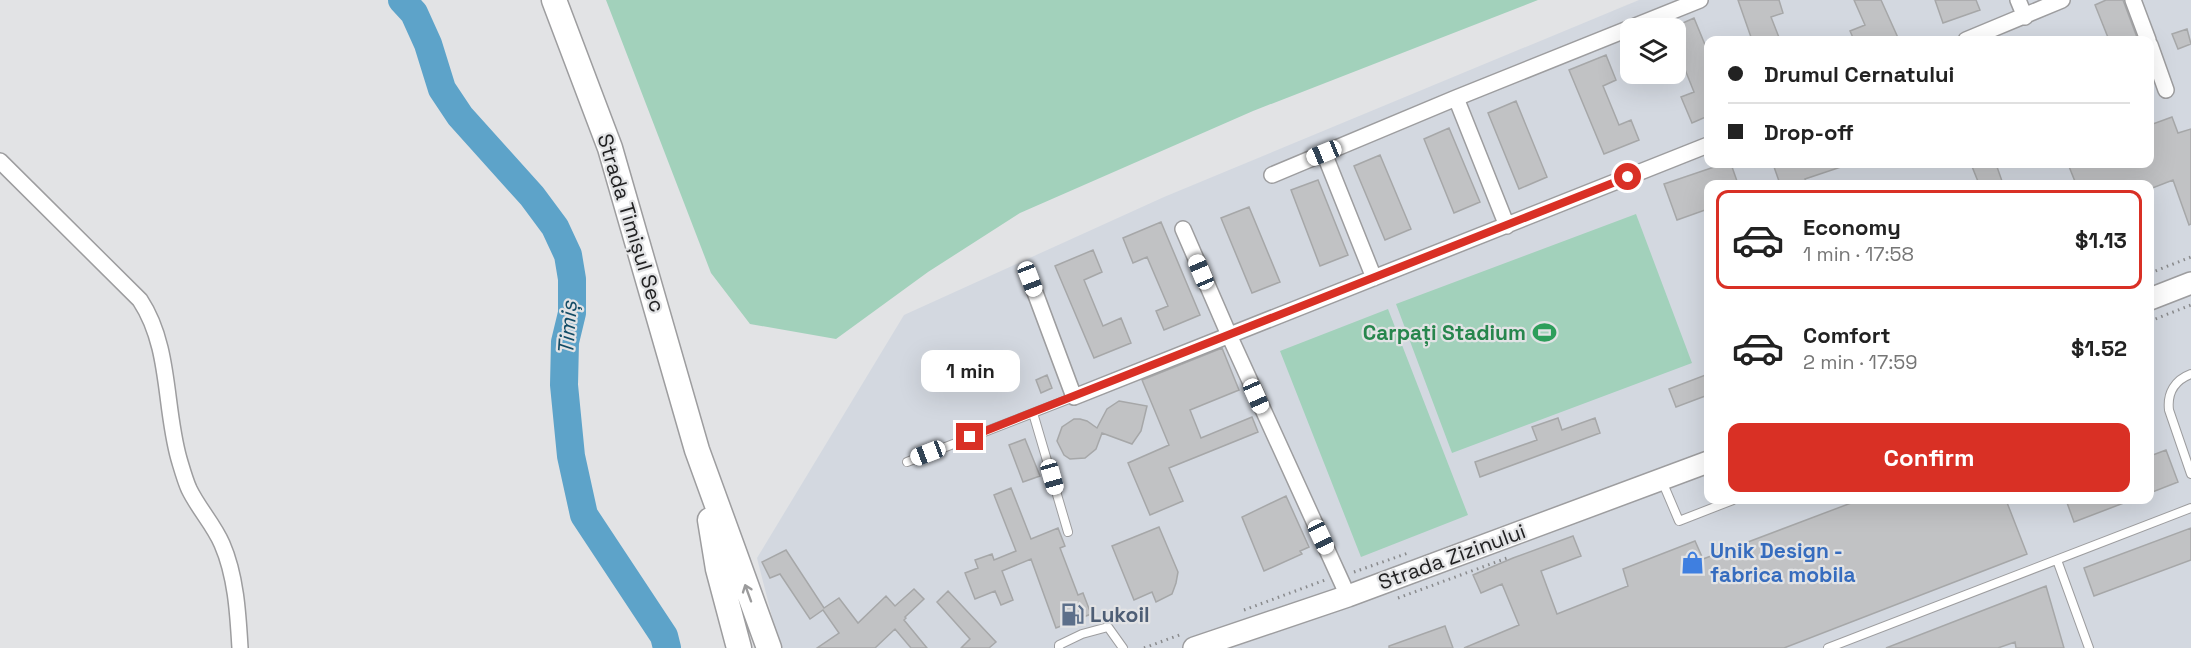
<!DOCTYPE html>
<html lang="en">
<head>
<meta charset="utf-8">
<style>
  :root { --surface:#fff; --page:#f2f2f2; --text:#222; --muted:#767676; --line:#e0e0e0; --accent:#d93025 }
  body { margin:0; font-family:"Space Grotesk",sans-serif; background:var(--page); color:var(--text); height:100vh; display:flex; flex-direction:column; font-size:22px; white-space:nowrap }
  * { box-sizing:border-box; margin:0 }
  p { font-size:20px; color:var(--muted) }
  .icon { flex:none; width:33px; height:33px; fill:none; stroke:currentColor; stroke-width:2; stroke-linecap:round; stroke-linejoin:round }
  .map { position:relative; flex:1; overflow:hidden }
  .sheet { position:absolute; left:1704px; top:180px; width:450px; height:324px; display:flex; flex-direction:column; background:var(--surface); border-radius:12px; box-shadow:0 6px 24px #0002 }
  .sheet>* { flex:none }
  .guide { position:absolute; left:1704px; top:36px; width:450px; height:132px; border-radius:12px; box-shadow:0 6px 24px #0002; display:grid; align-content:center; height:132px; padding:0 24px; background:var(--surface) }
  .controls { position:absolute; left:1620px; top:18px; display:grid; gap:12px }
  .controls a { display:grid; place-items:center; width:66px; height:66px; border-radius:12px; background:var(--surface); box-shadow:0 6px 24px #0002; font-size:30px }
  .end { position:absolute; width:27px; height:27px; margin:-14px; border:8px solid #d93025; background:#fff; box-shadow:0 0 0 3px #fff }
  .from { border-radius:50% }
  .bubble { position:absolute; height:42px; border-radius:12px; background:var(--surface); box-shadow:0 6px 24px #0002; font-size:20px; font-weight:700; line-height:42px; text-align:center }
  .car { position:absolute; width:18px; height:36px; margin:-18px -9px; border-radius:8px; box-shadow:0 0 4px 2px #0007; background:linear-gradient(#fff 24%,#345 0 40%,#fff 0 76%,#345 0 86%,#fff 0) }
  .guide b { display:flex; align-items:center; gap:21px; height:57px; font-size:22px }
  .guide b+b { border-top:2px solid var(--line) }
  .guide i { width:15px; height:15px; background:var(--text) }
  ul { padding:10px 0 0; list-style:none }
  li { display:flex; align-items:center; gap:18px; height:99px; margin:0 12px 9px; padding:0 12px; border:3px solid transparent; border-radius:12px }
  li div { flex:1 }
  li b { display:block; font-size:22px }
  li em { font-style:normal; font-weight:700 }
  li.on { border-color:var(--accent) }
  li>.icon { width:54px; height:54px; stroke-width:1.5 }
  .action { display:flex; gap:12px; margin-top:auto; padding:12px 24px }
  .action a { flex:1; height:69px; border-radius:12px; background:var(--accent); color:#fff; font-size:24px; font-weight:700; line-height:69px; text-align:center }
  .map>svg:first-child { display:block }
  .built { fill:#d3d8e0; fill-rule:evenodd }
  .green { fill:#a2d1bb }
  .lines { fill:none; stroke-linecap:round; stroke-linejoin:round }
  .river { stroke:#5da3c9; stroke-width:28 }
  .building { fill:#c1c2c4; stroke:#a6a7a8; stroke-width:1.5 }
  .service-casing { stroke:#9d9d9f; stroke-width:10 }
  .minor-casing { stroke:#9d9d9f; stroke-width:18 }
  .secondary-casing { stroke:#9d9d9f; stroke-width:24 }
  .primary-casing { stroke:#9d9d9f; stroke-width:27 }
  .path { stroke:#898a8c; stroke-width:3; stroke-dasharray:1.5 4.5; stroke-linecap:butt }
  .service { stroke:#fff; stroke-width:8 }
  .minor { stroke:#fff; stroke-width:15 }
  .secondary { stroke:#fff; stroke-width:21 }
  .primary { stroke:#fff; stroke-width:24 }
  .oneway { stroke:#9b9b9c }
  .route { stroke:#d93025; stroke-width:8 }
  .labels { text-anchor:middle; stroke-width:4.5; stroke-linejoin:round; paint-order:stroke }
  .street-label { font-size:21px; fill:#212122; stroke:#e2e3e5 }
  .leisure-label { font-size:21px; font-weight:bold; fill:#27864d; stroke:#e2e3e5; text-anchor:end }
  .shop-label { font-size:21px; font-weight:bold; fill:#366cbe; stroke:#e2e3e5; text-anchor:start }
  .service-label { font-size:21px; font-weight:bold; fill:#4e5e75; stroke:#e2e3e5; text-anchor:start }
  .water-label { font-size:22px; font-style:italic; fill:#134c66; stroke:#e2e3e5 }
</style>
</head>
<body>
<div class="map">
<svg width="2191" height="648" viewBox="0 0 2191 648">
  <rect width="100%" height="100%" fill="#e2e3e5"/>
  <path class="built" d="M1639,0H2191V648H780L757,558L904,315L1164,197ZM1630,28H1676V74H1630ZM1708,40H2150V164H1708ZM1708,184H2150V500H1708Z"/>
  <path class="green" d="M606,0H1538L1253,111L1020,213L928,272L836,339L750,324L711,273Z
    M1636,214L1692,363L1452,453L1396,304Z
    M1388,309L1468,515L1361,557L1280,351Z"/>
  <g class="lines">
    <path class="river" d="M402,0L414,13L428,44L442,89L460,116L532,196L555,227L568,255L572,279V313L565,342L564,385L571,456L584,515L664,636L667,648"/>
  </g>
  <path class="building" d="M1738,0H1779L1783,13L1771,17L1780,40H1752Z
    M1854,0H1881L1899,40H1854L1850,31L1865,25Z
    M1935,0H1976L1980,10L1943,23Z
    M2106,0H2123L2138,40H2109L2095,5Z
    M1694,18L1708,52V116L1692,123L1681,97L1694,92L1676,47V26Z
    M2187,29L2191,44L2178,49L2172,34Z
    M1606,55L1616,80L1603,86L1619,125L1631,120L1639,140L1604,154L1569,70Z
    M1516,101L1547,177L1519,189L1488,113Z
    M2172,117L2178,133L2191,129V224L2189,225L2173,180L2150,189V184H2076L2068,164H2150V125Z
    M1449,128L1480,202L1454,213L1424,139Z
    M1380,155L1411,229L1385,240L1354,166Z
    M1723,164H1731L1738,184H1708V209L1677,220L1664,184Z
    M1773,164H1844V166L1805,179L1807,184H1780Z
    M1971,164H1996L2003,184H1979Z
    M1318,180L1348,255L1320,266L1291,190Z
    M1249,207L1280,282L1252,293L1221,218Z
    M1161,222L1200,315L1164,330L1156,311L1168,306L1147,257L1133,263L1123,238Z
    M1093,250L1102,272L1084,280L1103,326L1121,318L1131,343L1094,358L1055,266Z
    M1222,348L1239,390L1190,410L1201,438L1252,417L1258,432L1169,468L1183,501L1150,515L1128,463L1169,445L1142,380Z
    M1708,374V395L1676,407L1669,389Z
    M1047,375L1052,388L1041,393L1036,380Z
    M1119,401L1147,406L1141,431L1132,444L1102,433L1096,449L1085,458L1070,459L1064,455L1057,441L1062,427L1074,419H1080L1087,421L1097,428L1107,409Z
    M1558,418L1562,430L1595,418L1600,433L1480,477L1475,462L1537,440L1532,427Z
    M1025,439L1040,476L1023,482L1009,445Z
    M2166,450L2178,482L2150,493V456Z
    M1011,488L1031,539L1058,528L1065,546L1060,548L1078,595L1083,593L1091,614L1056,628L1031,559L1002,571L1013,600L1001,605L995,591L975,599L965,573L978,568L975,560L992,554L994,560L1016,551L994,495Z
    M1286,496L1309,547L1300,551L1302,554L1264,571L1242,517Z
    M1859,500H2006L2027,554L1784,648H1464L1519,625L1502,584L1481,593L1473,575L1513,558L1573,536L1581,556L1541,571L1557,614L1628,586L1623,569L1695,541L1703,559Z
    M2066,500H2129V501L2074,522Z
    M1159,527L1178,572L1176,583L1172,594L1156,602L1152,592L1134,600L1112,546Z
    M2191,528V560L2094,596L2084,568Z
    M786,550L824,608L839,598L858,623L886,596L895,606L914,589L924,599L905,617L906,618L904,620L927,648H911L895,629L875,648H817L839,633L823,610L810,619L780,574L770,578L762,562Z
    M2046,586L2064,648H2016L2015,642L1998,648H1886Z
    M948,591L996,642L989,648H961L970,639L937,602Z
    M1445,626L1453,648H1389V646Z"/>
  <g class="lines">
    <defs>
      <path id="service" d="M2191,374C2175,380 2167,393 2169,410L2191,474
        M907,462L1033,413
        M1662,481L1679,521L1733,500
        M1068,532L1033,413L1074,397
        M2057,560L2089,648
        M1059,648V645L1082,634L1108,627L1123,648
        M1828,648L2191,508"/>
      <path id="minor" d="M2018,0L2025,17
        M2133,0L2148,40
        M1966,40L2062,0
        M2150,45L2166,90
        M1456,98L1507,226
        M1324,153L1374,278
        M0,161L140,300C171,347 164,406 179,459C182,469 185,480 189,489C198,508 214,525 222,544C236,576 238,614 240,648
        M1272,175L1456,98L1700,0
        M1183,229L1229,335L1348,596
        M1030,279L1074,397L1708,145"/>
      <path id="secondary" d="M2150,299L2191,283
        M1194,648L1348,596L1708,462"/>
      <path id="primary" d="M554,0L610,148L697,450L769,648
        M710,520L718,569L739,648"/>
    </defs>
    <use href="#service" class="service-casing"/>
    <use href="#minor" class="minor-casing"/>
    <use href="#secondary" class="secondary-casing"/>
    <use href="#primary" class="primary-casing"/>
    <path class="path" d="M2150,273L2191,257
      M2150,321L2191,305
      M1354,572L1408,553
      M1398,598L1507,558
      M1244,610L1325,580
      M1144,648L1182,634"/>
    <use href="#service" class="service"/>
    <use href="#minor" class="minor"/>
    <use href="#secondary" class="secondary"/>
    <use href="#primary" class="primary"/>
  </g>
  <defs><path id="oneway-shaft" d="M-6 0H5M1.5-3L5.5 0L1.5 3" fill="none" stroke-width="1.6" stroke-linecap="round" stroke-linejoin="round" transform="scale(1.5)"/></defs>
  <use class="oneway" href="#oneway-shaft" transform="translate(748 593) rotate(-110)"/>
  <g class="lines">
    <path class="route" d="M970,437L1628,177"/>
  </g>
  <defs>
    <symbol id="stadium-bare" viewBox="-9 -9 18 18"><path d="M0-5a6.5 5 0 1 0 0 10a6.5 5 0 1 0 0-10ZM-3.5-1.8h7v3.6h-7Z" fill="#2e9e5b" stroke="#e2e3e5" stroke-width="2.5" paint-order="stroke"/></symbol>
    <symbol id="shop-bare" viewBox="-9 -9 18 18"><path d="M-5-2.5h2.3a2.7 3.5 0 0 1 5.4 0H5L5.5 6h-11ZM-1.5-2.5h3a1.5 2.3 0 0 0-3 0Z" fill="#3f7fe0" stroke="#e2e3e5" stroke-width="2.5" paint-order="stroke"/></symbol>
    <symbol id="fuel-bare" viewBox="-9 -9 18 18"><path d="M-5.5-6h7V0h2V4h1.3V-2.5L3-4.5l.8-.8L6-3V5H2.5V1h-1V6h-7ZM-4.2-4.7v3.2H.2V-4.7Z" fill="#5c6f8a" stroke="#e2e3e5" stroke-width="2.5" paint-order="stroke"/></symbol>
  </defs>
  <g fill-rule="evenodd">
    <use href="#stadium-bare" x="1528" y="316" width="33" height="33"/>
    <use href="#shop-bare" x="1676" y="546" width="33" height="33"/>
    <use href="#fuel-bare" x="1056" y="598" width="33" height="33"/>
  </g>
  <g class="labels">
    <g class="street-label">
      <text transform="translate(631 223) rotate(73)" y="7">Strada Timișul Sec</text>
      <text transform="translate(1452 557) rotate(-20)" y="7">Strada Zizinului</text>
    </g>
    <g class="leisure-label">
      <text x="1526" y="340">Carpați Stadium</text>
    </g>
    <g class="shop-label">
      <text x="1710" y="558">Unik Design -<tspan x="1710" dy="24">fabrica mobila</tspan></text>
    </g>
    <g class="service-label">
      <text x="1090" y="622">Lukoil</text>
    </g>
    <g class="water-label">
      <text transform="translate(567 328) rotate(-86)" y="8">Timiș</text>
    </g>
  </g>
</svg>
<div class="controls">
<a><svg class="icon" aria-label="layers" viewBox="0 0 24 24"><path d="M12 4l9 5-9 5-9-5zM3 14l9 5 9-5"/></svg></a>
</div>
<i class="end from" style="left:1628px;top:177px"></i>
<i class="end" style="left:970px;top:437px"></i>
<div class="bubble" style="left:921px;top:350px;width:99px">1 min</div>
<i class="car" style="left:1324px;top:153px;rotate:248deg"></i>
<i class="car" style="left:1201px;top:272px;rotate:337deg"></i>
<i class="car" style="left:1030px;top:279px;rotate:159deg"></i>
<i class="car" style="left:1256px;top:396px;rotate:156deg"></i>
<i class="car" style="left:928px;top:453px;rotate:249deg"></i>
<i class="car" style="left:1052px;top:477px;rotate:164deg"></i>
<i class="car" style="left:1321px;top:537px;rotate:155deg"></i>
<div class="guide">
<b><i class="from"></i>Drumul Cernatului</b>
<b><i></i>Drop-off</b>
</div>
<section class="sheet">
<ul>
<li class="on"><svg class="icon" aria-label="car" viewBox="0 0 24 24"><path d="M5 17H2v-5l4-1 3-4h7l3 4 3 1v5h-3M9 17h6M6 11h13"/><circle cx="7" cy="17" r="2"/><circle cx="17" cy="17" r="2"/></svg><div><b>Economy</b><p>1 min · 17:58</p></div><em>$1.13</em></li>
<li><svg class="icon" aria-label="car" viewBox="0 0 24 24"><path d="M5 17H2v-5l4-1 3-4h7l3 4 3 1v5h-3M9 17h6M6 11h13"/><circle cx="7" cy="17" r="2"/><circle cx="17" cy="17" r="2"/></svg><div><b>Comfort</b><p>2 min · 17:59</p></div><em>$1.52</em></li>
</ul>
<div class="action"><a>Confirm</a></div>
</section>
</div>
</body>
</html>
